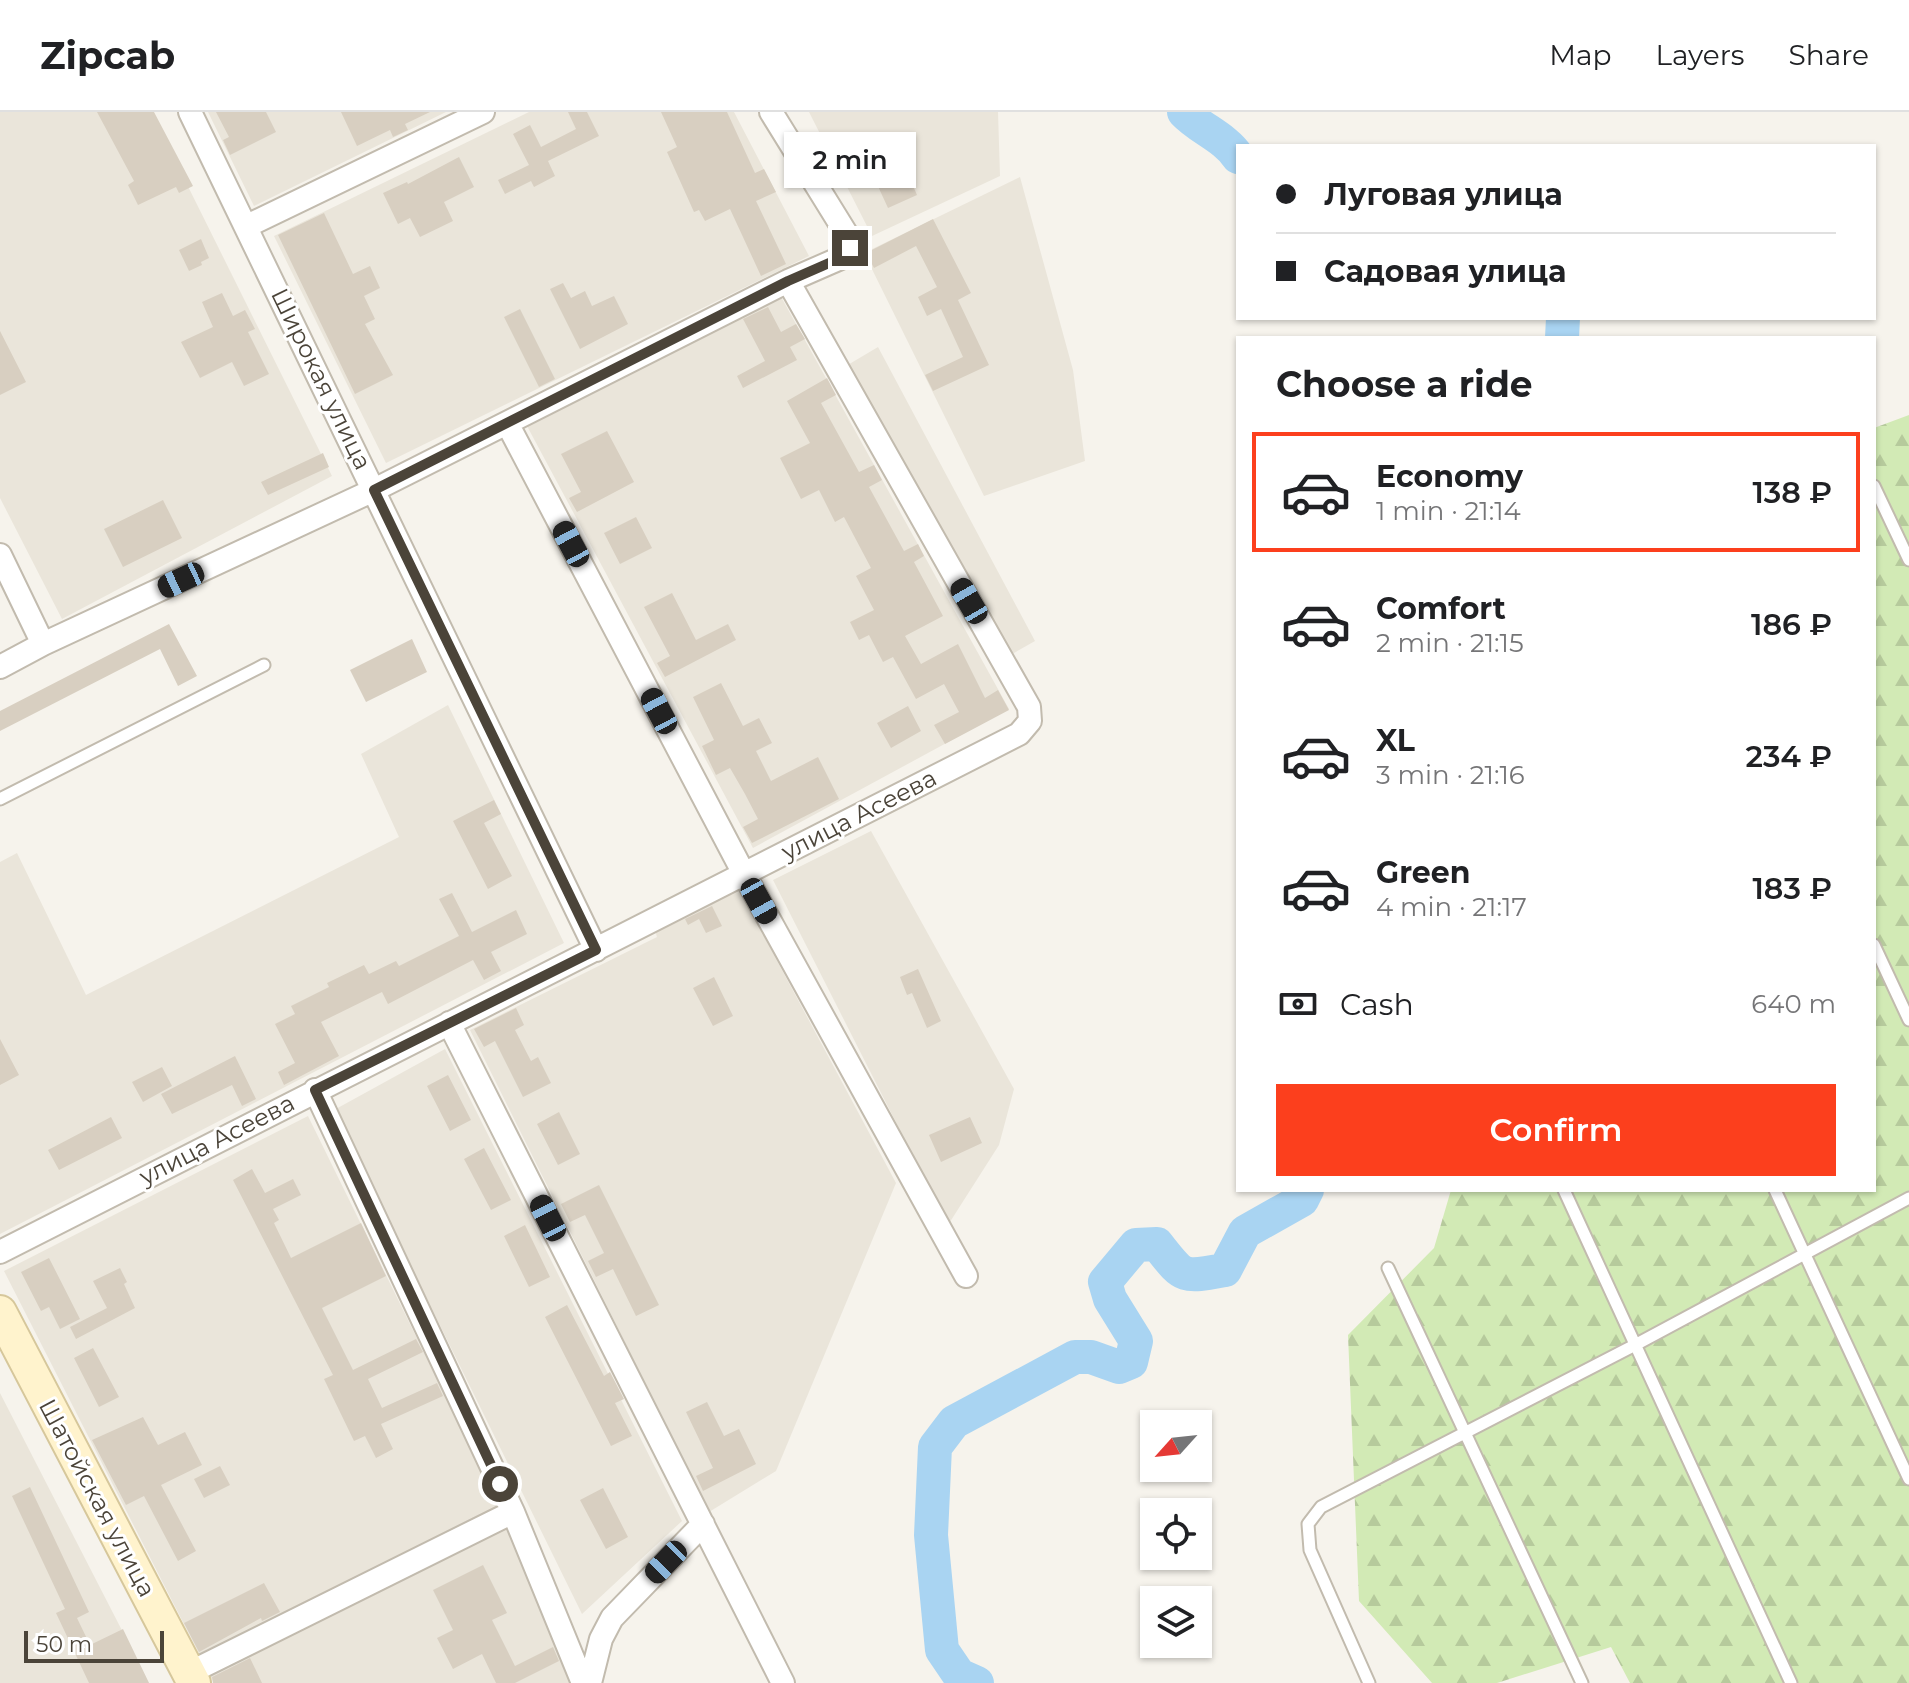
<!DOCTYPE html>
<html lang="en">
<head>
<meta charset="utf-8">
<style>
  :root { --surface:#fff; --page:#f6f6f6; --text:#202124; --muted:#757577; --line:#e0e0e0; --accent:#fc3f1d }
  body { margin:0; font-family:Montserrat,sans-serif; background:var(--page); color:var(--text); height:100vh; display:flex; flex-direction:column; font-size:30px; white-space:nowrap }
  * { box-sizing:border-box; margin:0 }
  p { font-size:26px; color:var(--muted) }
  .icon { flex:none; width:44px; height:44px; fill:none; stroke:currentColor; stroke-width:2; stroke-linecap:round; stroke-linejoin:round }
  .map { position:relative; flex:1; overflow:hidden }
  .side { position:absolute; left:1236px; top:224px; width:640px; height:856px; display:flex; flex-direction:column; background:var(--surface); border-radius:0px; box-shadow:0 2px 6px #0004 }
  .side>* { flex:none }
  .guide { position:absolute; left:1236px; top:32px; width:640px; height:176px; border-radius:0px; box-shadow:0 2px 6px #0004; display:grid; align-content:center; height:176px; padding:0 40px; background:var(--surface) }
  .needle { width:52px; rotate:243deg }
  .buttons { position:absolute; left:1140px; top:1298px; display:grid; gap:16px }
  .buttons a { display:grid; place-items:center; width:72px; height:72px; border-radius:0px; background:var(--surface); box-shadow:0 2px 6px #0004; font-size:40px }
  .scale { position:absolute; left:24px; bottom:20px; width:140px; box-sizing:border-box; padding-left:8px; border:4px solid #4b4439; border-top:0; font-size:22px; line-height:28px; white-space:nowrap; color:#4b4439; -webkit-text-stroke:6px #fff; paint-order:stroke }
  .end { position:absolute; width:36px; height:36px; margin:-18px; border:10px solid #4b4439; background:#fff; box-shadow:0 0 0 4px #fff }
  .from { border-radius:50% }
  .bubble { position:absolute; height:56px; border-radius:0px; background:var(--surface); box-shadow:0 2px 6px #0004; font-size:26px; font-weight:600; line-height:56px; text-align:center }
  .car { position:absolute; width:24px; height:48px; margin:-24px -12px; border-radius:10px; box-shadow:0 0 6px 2px #0007; background:linear-gradient(#222 24%,#8ab4d8 0 40%,#222 0 76%,#8ab4d8 0 86%,#222 0) }
  .guide b { display:flex; align-items:center; gap:28px; height:76px; font-size:30px }
  .guide b+b { border-top:2px solid var(--line) }
  .guide i { width:20px; height:20px; background:var(--text) }
  ul { padding:0; list-style:none }
  li { display:flex; align-items:center; gap:24px; height:120px; margin:0 16px 12px; padding:0 24px; border:4px solid transparent; border-radius:0px }
  li div { flex:1 }
  li b { display:block; font-size:30px }
  li em { font-style:normal; font-weight:600 }
  li.on { border-color:var(--accent) }
  li>.icon { width:72px; height:72px; stroke-width:1.5 }
  h2 { padding:0 40px; font-size:36px; line-height:96px }
  .pay { display:flex; align-items:center; gap:20px; height:88px; padding:0 40px; font-size:30px }
  .pay p { margin-inline-start:auto }
  .cta { display:flex; gap:16px; margin-top:auto; padding:16px 40px }
  .cta a { flex:1; height:92px; border-radius:0px; background:var(--accent); color:#fff; font-size:32px; font-weight:600; line-height:92px; text-align:center }
  header { display:flex; align-items:center; gap:48px; box-sizing:border-box; height:112px; padding:0 40px; background:var(--surface); border-bottom:2px solid var(--line) }
  header strong { font-size:38px }
  nav { display:flex; gap:44px; margin-inline-start:auto; font-size:28px }
  .map>svg:first-child { display:block }
  .residential { fill:#eae5da }
  .forest { fill:url(#forest-firs) }
  .lines { fill:none; stroke-linecap:round; stroke-linejoin:round }
  .river { stroke:#a9d4f2; stroke-width:34 }
  .building { fill:#d8cfc1 }
  .lane-casing { stroke:#c2bbae; stroke-width:15 }
  .street-casing { stroke:#c2bbae; stroke-width:26 }
  .secondary-casing { stroke:#d6c79b; stroke-width:36 }
  .lane { stroke:#fff; stroke-width:11 }
  .street { stroke:#fff; stroke-width:22 }
  .secondary { stroke:#fff3cd; stroke-width:32 }
  .route { stroke:#4b4439; stroke-width:10 }
  .labels { text-anchor:middle; stroke-width:6; stroke-linejoin:round; paint-order:stroke }
  .street-label { font-size:24px; fill:#4b4439; stroke:#fff }
</style>
</head>
<body>
<header>
<strong>Zipcab</strong>
<nav><a>Map</a><a>Layers</a><a>Share</a></nav>
</header>
<div class="map">
<svg width="1909" height="1571" viewBox="0 0 1909 1571">
  <defs>
    <pattern id="forest-firs" width="22" height="20" patternUnits="userSpaceOnUse" patternTransform="scale(2)"><rect width="22" height="20" fill="#d2eab5"/><path d="M5 1l3.5 6h-7zM16 11l3.5 6h-7z" fill="#b6ca9c"/></pattern>
  </defs>
  <rect width="100%" height="100%" fill="#f6f3ec"/>
  <path class="residential" d="M0,0H151L332,364L62,507L0,386Z
    M208,0H446L254,94Z
    M529,0H734L809,144L386,351L274,124Z
    M809,0H998L1000,64L872,124Z
    M1020,65L1073,258L1085,349L984,384L864,141Z
    M780,183L1009,597L753,736L527,314Z
    M878,235L1035,529L1007,545L846,254Z
    M448,593L564,831L0,1122V750L17,741L86,883L399,725L361,642Z
    M871,719L1014,977L999,1033L948,1113L773,768Z
    M737,774L896,1071L776,1359L709,1400L470,918L657,825L654,815Z
    M445,937L682,1409L582,1502L334,998Z
    M308,1004L508,1412L572,1571H214L4,1159Z
    M0,1281L149,1571H0Z"/>
  <path class="forest" d="M1909,303V1571H1630L1611,1535L1497,1571H1432L1359,1489L1348,1223L1434,1136L1451,1078H1874V316Z"/>
  <g class="lines">
    <path class="river" d="M1184,0C1200,17 1225,25 1238,45
      M1562,226L1563,206
      M977,1571L959,1563L942,1538L931,1423L935,1335L954,1310L1075,1245H1091L1119,1255L1131,1250L1136,1229L1110,1187L1105,1170L1136,1133L1157,1132C1184,1166 1181,1166 1225,1158L1245,1120L1302,1088L1307,1078"/>
  </g>
  <path class="building" d="M97,0H154L193,74L179,81L176,75L138,93L128,73L134,69Z
    M216,0H266L276,20L230,43L223,28L229,25Z
    M341,0H430L405,12L408,18L393,25L390,18L357,34Z
    M568,0H587L599,24L548,49L555,64L534,75L531,69L505,82L498,68L529,53L513,22L530,13L541,35L576,17Z
    M661,0H727L755,61L764,57L776,80L756,89L786,152L761,164L730,97L705,109L699,98L694,100L667,40L677,35Z
    M900,43L917,83L888,96L870,57Z
    M459,45L474,75L444,90L453,109L420,125L410,106L398,112L383,81L407,70L408,72Z
    M324,101L353,162L370,154L380,176L364,184L375,207L365,212L393,263L355,282L278,123Z
    M933,107L971,181L958,188L989,253L933,279L925,263L963,245L941,197L927,204L918,185L937,175L916,134L874,156L866,141Z
    M201,127L209,146L201,150L202,153L189,159L179,138Z
    M563,171L571,186L585,179L592,194L614,184L628,212L580,237L550,177Z
    M222,181L233,204L245,198L255,217L248,220L269,262L244,274L232,250L200,266L181,230L213,215L202,190Z
    M768,195L781,220L796,212L805,227L790,235L797,248L743,276L737,264L765,249L743,207Z
    M520,197L555,267L539,275L504,205Z
    M0,219L26,270L0,283Z
    M827,266L836,283L821,291L859,360L874,353L882,368L869,375L904,439L918,432L924,444L914,450L943,504L905,524L921,552L958,532L985,586L998,578L1009,598L945,632L934,613L959,600L944,572L916,587L893,545L883,550L869,523L859,528L850,510L874,498L856,464L871,456L844,405L835,410L819,378L801,387L780,346L810,331L787,289Z
    M607,319L634,370L577,400L569,386L581,380L561,342Z
    M323,341L329,355L268,383L261,370Z
    M163,388L182,426L123,455L104,417Z
    M636,405L652,436L620,452L604,421Z
    M672,481L696,528L728,512L736,528L665,565L657,551L670,544L644,495Z
    M169,512L197,564L178,574L160,537L0,619V599Z
    M412,527L427,560L366,590L350,558Z
    M721,571L743,614L759,606L772,631L756,639L771,669L818,645L839,687L752,731L743,715L758,707L745,682L730,656L716,663L702,634L714,628L693,585Z
    M908,594L921,619L891,636L877,611Z
    M494,688L501,702L484,711L512,764L488,777L453,709Z
    M452,781L472,820L516,798L527,822L491,840L501,859L484,868L473,848L388,892L382,880L321,910L339,944L284,973L278,960L295,951L275,912L295,902L291,894L329,875L327,871L364,853L369,862L396,849L399,854L459,824L439,787Z
    M712,794L722,814L706,821L699,807L688,813L685,807Z
    M918,857L941,909L927,916L912,881L907,883L900,865Z
    M714,865L733,904L713,914L693,876Z
    M516,896L524,913L515,918L531,949L538,945L551,971L523,985L495,929L484,935L474,917Z
    M0,927L19,963L0,973Z
    M235,944L256,987L242,994L232,973L172,1002L161,982Z
    M162,955L172,974L143,990L132,970Z
    M448,963L471,1008L450,1019L427,974Z
    M559,1000L580,1042L558,1053L537,1012Z
    M111,1005L122,1026L59,1058L48,1038Z
    M970,1005L982,1031L941,1050L929,1023Z
    M484,1036L511,1088L491,1098L464,1047Z
    M252,1057L265,1081L293,1067L301,1083L273,1097L279,1108L274,1111L291,1146L361,1111L386,1164L322,1196L353,1258L416,1227L423,1240L368,1267L382,1296L437,1271L443,1284L381,1312L393,1337L376,1346L365,1324L354,1329L324,1267L333,1263L233,1068Z
    M599,1073L659,1193L636,1204L613,1157L596,1165L588,1149L604,1141L585,1103L570,1110L561,1092Z
    M525,1113L550,1165L529,1175L504,1124Z
    M49,1146L80,1207L60,1217L49,1195L41,1199L21,1160Z
    M120,1156L127,1170L124,1172L135,1196L76,1227L70,1215L107,1196L93,1169Z
    M567,1193L604,1264L610,1260L624,1287L615,1291L632,1324L611,1334L545,1205Z
    M93,1236L119,1285L99,1295L74,1246Z
    M707,1290L724,1324L739,1317L756,1352L703,1379L696,1364L713,1356L686,1300Z
    M143,1305L158,1333L185,1320L202,1353L161,1373L196,1439L178,1449L144,1384L126,1393L92,1328Z
    M220,1354L230,1373L204,1386L194,1367Z
    M30,1375L89,1500L77,1506L90,1533L123,1517L149,1571H89L56,1501L65,1497L12,1384Z
    M603,1376L628,1425L606,1437L580,1388Z
    M483,1453L507,1501L492,1508L515,1554L553,1535L559,1549L515,1571H496L482,1542L453,1557L437,1526L453,1518L433,1478Z
    M264,1471L280,1500L262,1509L261,1506L199,1540L184,1511Z
    M250,1546L262,1571H213L212,1565Z"/>
  <g class="lines">
    <defs>
      <path id="lane" d="M1874,374L1909,448
        M0,687L264,553
        M1874,833L1909,908
        M1564,1078L1791,1571
        M1775,1078L1909,1367
        M1388,1156L1582,1571
        M1369,1571L1310,1438L1308,1412L1321,1395L1635,1233L1909,1086"/>
      <path id="street" d="M190,0L596,838
        M247,114L483,0
        M507,311L744,762L966,1164
        M0,443L43,532
        M0,555L43,532L374,378L788,169L843,145L850,136L849,126L771,0
        M449,911L783,1571
        M315,978L513,1400L583,1571
        M0,1140L1019,622L1030,609L1029,595L788,169
        M189,1561L513,1400
        M590,1571L601,1527L612,1506L703,1412"/>
      <path id="secondary" d="M0,1200L194,1571"/>
    </defs>
    <use href="#lane" class="lane-casing"/>
    <use href="#street" class="street-casing"/>
    <use href="#secondary" class="secondary-casing"/>
    <use href="#lane" class="lane"/>
    <use href="#street" class="street"/>
    <use href="#secondary" class="secondary"/>
  </g>
  <g class="lines">
    <path class="route" d="M500,1372L315,978L596,838L374,378L788,169L843,145L850,136"/>
  </g>
  <g class="labels">
    <g class="street-label">
      <text transform="translate(321 267) rotate(64)" y="8">Широкая улица</text>
      <text transform="translate(859 703) rotate(-27)" y="8">улица Асеева</text>
      <text transform="translate(217 1028) rotate(-27)" y="8">улица Асеева</text>
      <text transform="translate(97 1386) rotate(62)" y="8">Шатойская улица</text>
    </g>
  </g>
</svg>
<div class="buttons">
<a><svg class="needle" viewBox="-14 -14 28 28"><path d="M0-13l5 13h-10z" fill="#e53935"/><path d="M0 13l5-13h-10z" fill="#757577"/></svg></a>
<a><svg class="icon" aria-label="locate" viewBox="0 0 24 24"><circle cx="12" cy="12" r="6"/><path d="M12 2v4M12 18v4M2 12h4M18 12h4"/></svg></a>
<a><svg class="icon" aria-label="layers" viewBox="0 0 24 24"><path d="M12 4l9 5-9 5-9-5zM3 14l9 5 9-5"/></svg></a>
</div>
<div class="scale">50 m</div>
<i class="end from" style="left:500px;top:1372px"></i>
<i class="end" style="left:850px;top:136px"></i>
<div class="bubble" style="left:784px;top:20px;width:132px">2 min</div>
<i class="car" style="left:571px;top:432px;rotate:332deg"></i>
<i class="car" style="left:181px;top:468px;rotate:245deg"></i>
<i class="car" style="left:969px;top:489px;rotate:330deg"></i>
<i class="car" style="left:659px;top:599px;rotate:332deg"></i>
<i class="car" style="left:759px;top:789px;rotate:151deg"></i>
<i class="car" style="left:548px;top:1106px;rotate:333deg"></i>
<i class="car" style="left:666px;top:1450px;rotate:224deg"></i>
<div class="guide">
<b><i class="from"></i>Луговая улица</b>
<b><i></i>Садовая улица</b>
</div>
<section class="side">
<h2>Choose a ride</h2>
<ul>
<li class="on"><svg class="icon" aria-label="car" viewBox="0 0 24 24"><path d="M5 17H2v-5l4-1 3-4h7l3 4 3 1v5h-3M9 17h6M6 11h13"/><circle cx="7" cy="17" r="2"/><circle cx="17" cy="17" r="2"/></svg><div><b>Economy</b><p>1 min · 21:14</p></div><em>138 ₽</em></li>
<li><svg class="icon" aria-label="car" viewBox="0 0 24 24"><path d="M5 17H2v-5l4-1 3-4h7l3 4 3 1v5h-3M9 17h6M6 11h13"/><circle cx="7" cy="17" r="2"/><circle cx="17" cy="17" r="2"/></svg><div><b>Comfort</b><p>2 min · 21:15</p></div><em>186 ₽</em></li>
<li><svg class="icon" aria-label="car" viewBox="0 0 24 24"><path d="M5 17H2v-5l4-1 3-4h7l3 4 3 1v5h-3M9 17h6M6 11h13"/><circle cx="7" cy="17" r="2"/><circle cx="17" cy="17" r="2"/></svg><div><b>XL</b><p>3 min · 21:16</p></div><em>234 ₽</em></li>
<li><svg class="icon" aria-label="car" viewBox="0 0 24 24"><path d="M5 17H2v-5l4-1 3-4h7l3 4 3 1v5h-3M9 17h6M6 11h13"/><circle cx="7" cy="17" r="2"/><circle cx="17" cy="17" r="2"/></svg><div><b>Green</b><p>4 min · 21:17</p></div><em>183 ₽</em></li>
</ul>
<div class="pay"><svg class="icon" aria-label="cash" viewBox="0 0 24 24"><path d="M3 7h18v10H3z"/><circle cx="12" cy="12" r="2"/></svg>Cash<p>640 m</p></div>
<div class="cta"><a>Confirm</a></div>
</section>
</div>
</body>
</html>
